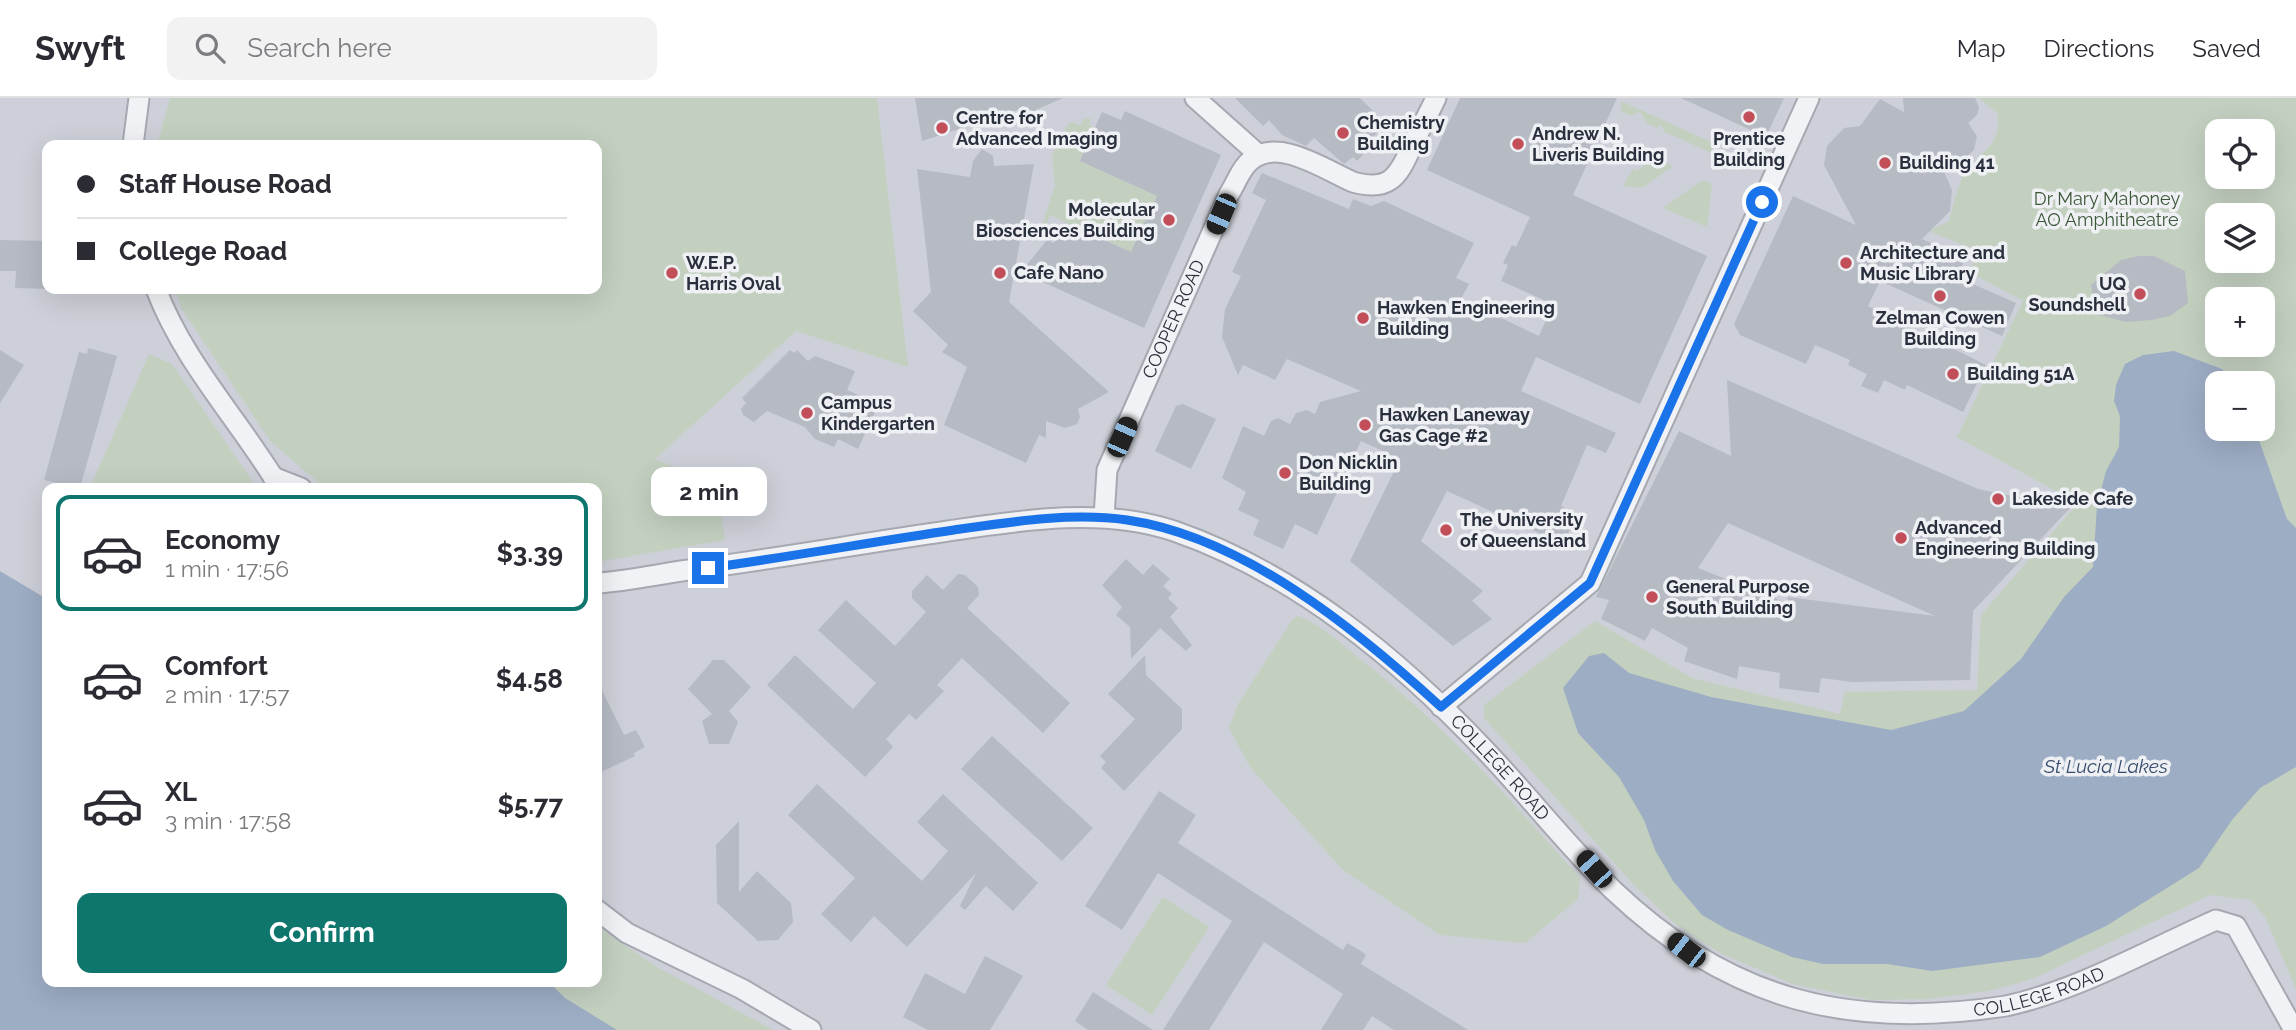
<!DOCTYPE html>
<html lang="en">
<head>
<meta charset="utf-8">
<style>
  :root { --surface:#fff; --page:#f2f2f3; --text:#2b2b33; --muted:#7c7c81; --line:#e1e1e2; --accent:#0f766e }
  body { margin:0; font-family:Raleway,sans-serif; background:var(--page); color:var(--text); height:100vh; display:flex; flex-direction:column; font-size:26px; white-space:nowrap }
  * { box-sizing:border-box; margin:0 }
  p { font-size:23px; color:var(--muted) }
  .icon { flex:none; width:38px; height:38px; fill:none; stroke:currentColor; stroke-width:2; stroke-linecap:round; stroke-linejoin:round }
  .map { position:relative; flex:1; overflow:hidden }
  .side { position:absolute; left:42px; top:385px; width:560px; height:504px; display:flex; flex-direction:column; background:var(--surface); border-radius:14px; box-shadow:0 7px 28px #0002 }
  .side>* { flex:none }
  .banner { position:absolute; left:42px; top:42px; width:560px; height:154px; border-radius:14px; box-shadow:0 7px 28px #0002; display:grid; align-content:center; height:154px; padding:0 35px; background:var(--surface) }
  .fabs { position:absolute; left:2205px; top:21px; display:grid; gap:14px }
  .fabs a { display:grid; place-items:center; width:70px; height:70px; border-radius:14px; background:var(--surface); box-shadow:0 7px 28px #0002; font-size:35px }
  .end { position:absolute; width:32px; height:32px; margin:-16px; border:9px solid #1a73e8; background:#fff; box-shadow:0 0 0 4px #fff }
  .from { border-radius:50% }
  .bubble { position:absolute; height:49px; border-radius:14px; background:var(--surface); box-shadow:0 7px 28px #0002; font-size:23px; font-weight:700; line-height:49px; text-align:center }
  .car { position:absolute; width:21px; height:42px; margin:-21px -10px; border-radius:9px; box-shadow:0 0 5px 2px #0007; background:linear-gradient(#222 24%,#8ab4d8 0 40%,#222 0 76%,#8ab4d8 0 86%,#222 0) }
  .banner b { display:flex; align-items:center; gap:24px; height:66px; font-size:26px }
  .banner b+b { border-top:2px solid var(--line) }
  .banner i { width:18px; height:18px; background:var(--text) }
  ul { padding:12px 0 0; list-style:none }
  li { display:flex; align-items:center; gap:21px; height:116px; margin:0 14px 10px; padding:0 21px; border:4px solid transparent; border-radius:14px }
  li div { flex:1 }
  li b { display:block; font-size:26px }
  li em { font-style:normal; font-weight:700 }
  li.selected { border-color:var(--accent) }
  li>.icon { width:63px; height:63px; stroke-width:1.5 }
  .cta { display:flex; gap:14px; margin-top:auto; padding:14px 35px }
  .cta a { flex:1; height:80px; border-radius:14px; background:var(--accent); color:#fff; font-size:28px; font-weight:700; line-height:80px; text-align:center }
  header { display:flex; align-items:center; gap:42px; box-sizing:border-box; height:98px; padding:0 35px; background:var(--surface); border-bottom:2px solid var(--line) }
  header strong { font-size:33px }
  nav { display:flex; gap:38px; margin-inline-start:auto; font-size:24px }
  .search { width:490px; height:63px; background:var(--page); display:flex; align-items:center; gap:18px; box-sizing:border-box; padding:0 24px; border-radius:14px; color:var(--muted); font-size:26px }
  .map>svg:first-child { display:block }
  .built { fill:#cdd0d8; fill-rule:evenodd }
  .green { fill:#c3d0c0; fill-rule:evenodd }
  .water { fill:#9dadc4 }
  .building { fill:#b6bac3; fill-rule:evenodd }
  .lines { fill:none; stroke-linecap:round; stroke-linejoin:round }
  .street-casing { stroke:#a5a8b0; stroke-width:23 }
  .street { stroke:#f1f2f5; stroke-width:19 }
  .route { stroke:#1a73e8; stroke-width:9 }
  .poi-dot { fill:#c14e58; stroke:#eef0f4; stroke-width:2.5 }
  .labels { text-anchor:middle; stroke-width:7; stroke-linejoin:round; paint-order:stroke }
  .poi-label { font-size:18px; font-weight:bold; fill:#292f3c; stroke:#eef0f4; text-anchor:start }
  .park-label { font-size:18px; fill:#3c5638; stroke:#eef0f4 }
  .street-label { font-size:18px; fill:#292f3c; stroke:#eef0f4 }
  .water-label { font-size:19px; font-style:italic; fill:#374b6c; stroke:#eef0f4 }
</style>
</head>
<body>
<header>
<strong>Swyft</strong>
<div class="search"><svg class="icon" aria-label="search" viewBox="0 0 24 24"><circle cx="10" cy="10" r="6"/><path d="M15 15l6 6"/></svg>Search here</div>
<nav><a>Map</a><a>Directions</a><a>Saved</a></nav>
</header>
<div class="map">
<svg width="2296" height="932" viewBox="0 0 2296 932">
  <rect width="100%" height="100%" fill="#dfe1e7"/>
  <path class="built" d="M0,0H2296V932H617L597,884V390H47V501L0,473ZM2217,33H2263V79H2217ZM47,47H597V191H47ZM2217,117H2263V163H2217ZM2217,201H2263V247H2217ZM2217,285H2263V331H2217Z"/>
  <path class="green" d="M170,0H877L908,269L796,233L655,361L715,385L725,442L597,464V390H325L271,344L181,210L176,191H597V47H157Z
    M1979,0H2296V891L2265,819L2251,802L2210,797L2032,881L1988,893L1929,901L1870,902L1793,886L1720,855L1674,825L1633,786L1484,620V607L1595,523L1692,580L1840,616L1845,594L1977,592L1981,517L2078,405L1957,339L2023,203L1969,174L1978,153L1929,133L1949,123C1953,109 1956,93 1962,80C1975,54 2001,53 1998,16ZM2217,33H2263V79H2217ZM2217,117H2263V163H2217ZM2217,201H2263V247H2217ZM2217,285H2263V331H2217Z
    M1621,3L1711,44L1714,56L1665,34L1661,27L1657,30L1648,26L1639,13L1632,18L1621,14Z
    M1083,20L1091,21L1089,26L1095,30L1080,63L1157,98L1131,154L1050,117L1036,147L1055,87L1052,59L1057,43L1070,24L1081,27Z
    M1656,61L1673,68L1642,90L1623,88L1633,71L1635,73Z
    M1703,82L1712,86L1707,129L1663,110Z
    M149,256L172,266L257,390H90Z
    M1298,518C1323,527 1343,548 1364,564C1445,628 1512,703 1580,780L1578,801L1525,845L1440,837L1343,772L1250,669L1229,630L1238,606L1293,521Z
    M1163,799L1209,829L1152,917L1106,887Z
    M597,828L657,869L773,932H580L515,884H597Z"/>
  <path class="water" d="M2174,253L2222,271L2234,285H2217V331H2255L2287,421L2296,430V669L2260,690L2232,722L2199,770L2106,828L2040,859L1932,873L1887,866H1823L1792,859L1728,832L1702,817L1673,783L1655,752L1644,722L1619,679L1578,635L1563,590L1589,558L1604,555L1629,575L1711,599L1891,632L1964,613L2021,561L2064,499L2093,469L2097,408L2106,373L2119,349L2120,318L2114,303L2116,287L2125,266L2143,257Z
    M0,473L47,501V884H549L565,900L617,932H0Z"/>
  <path class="building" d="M915,0H1063L1020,19L1017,12L922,43Z
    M1235,0H1360L1386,26L1371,41L1374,45L1357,63L1353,59L1344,66L1314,40L1306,48L1282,37L1269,22L1263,28Z
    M1460,0H1617L1573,97L1707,158L1640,306L1536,259L1521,293L1616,335L1606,355L1587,347L1561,408L1578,415L1563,446L1447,393L1421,443L1483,493L1472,503L1492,521L1453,548L1350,463L1400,361L1361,343L1317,437L1295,426L1283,451L1253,437L1259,422L1238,412L1246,394L1222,380L1243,328L1264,338L1271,323L1278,320L1290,326L1296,315L1307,312L1315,316L1320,304L1361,293L1287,261L1275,282L1243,267L1238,277L1222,239L1225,211L1241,178L1232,174L1266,102L1252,95L1262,75L1349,111L1353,101L1371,108L1384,103L1474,145L1456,180L1469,186L1461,201L1539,238L1553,206L1501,183L1508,167L1503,165L1512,147L1516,149L1530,119L1427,72Z
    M1681,0H1784L1766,39Z
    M1903,0H1975L1979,9L1977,17L1968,25L1977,38L1974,52L1962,63L1939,62L1952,92L1950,113L1922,141L1965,161L1957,179L2016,205L2002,238L1880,183L1868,208L1986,267L1963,314L1907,287L1905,292L1884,282L1878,295L1861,288L1867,276L1848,267L1850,262L1815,247L1806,266L1740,237L1734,226L1793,98L1856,127L1824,67L1827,48L1844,30L1860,28L1880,1L1904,14Z
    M1125,13L1221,57L1144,230L1021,174L1047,142L1054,145L1064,124L1131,154L1157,98L1080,63L1102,14L1121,22Z
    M982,51L993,58L994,68L1034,66L1009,204L1109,294L1078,311L1080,319L1077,326L1065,330L1046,323V340L1039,337L1026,365L944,327L967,269L942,254L948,247L913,213L931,194L917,71L970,79L973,63Z
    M0,142L47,143V191L15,190L16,173H0Z
    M2138,158H2154L2185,173L2188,205L2170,218L2152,222L2126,224L2096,216L2091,187L2121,162Z
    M88,250L117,258L80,390H75L44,382L79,254L87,256Z
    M0,252L24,267L0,305Z
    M790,252L794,255L797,252L808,263L815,258L855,273L847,292L879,306L858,351L838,341L834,349L815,341L805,329L767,313L754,324L743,317L741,311L746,305L742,300Z
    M1727,282L1978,391L2070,410L1973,513L1970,582L1852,584L1821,580L1819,595L1779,590L1780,575L1739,568L1737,581L1684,563L1688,550L1652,530L1645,543L1601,521L1609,502L1596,499L1679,333L1731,358ZM1728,425L1935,518L1788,499L1787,505L1698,470Z
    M1183,306L1216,321L1191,371L1155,353L1176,308Z
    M1126,461L1143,477L1153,466L1170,481L1163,488L1172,496L1168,500L1178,510L1170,519L1192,547L1186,553L1160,530L1131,561L1130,529L1116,517L1122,509L1102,487Z
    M958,476L965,477L978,489L979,497L967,510L1070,605L1043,635L962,560L937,587L944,593L916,622L909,616L886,641L893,649L865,679L767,587L795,557L853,611L876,585L818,532L846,502L895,548L926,514L912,500V493L927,477L943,492Z
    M1145,557L1146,577L1182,611V631L1124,693L1101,670L1106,664L1100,658L1135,621L1108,596Z
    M713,562H724L751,589L729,613L738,624L729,646H709L702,623L712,616L688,591Z
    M597,582L624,637L636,632L645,649L634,655L635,658L597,676Z
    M992,638L1093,730L1062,763L961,671Z
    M817,686L922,783L948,753L917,724L943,696L1038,785L1013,813L986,788L965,812L960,808L976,775L907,849L874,818L851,844L821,816L855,780L788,717Z
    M1159,693L1196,717L1178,745L1343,852L1347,845L1361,853L1366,857L1361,866L1468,932H1394L1372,918L1363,932H1321L1343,896L1264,844L1209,932H1163L1232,823L1158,775L1122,832L1085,808Z
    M739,723V794L757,773L791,805L793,824L778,842L758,843L717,805L716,747Z
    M985,858L1023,878L990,932H928L903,919L925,875L965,896Z
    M1093,894L1153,932H1088L1075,923Z"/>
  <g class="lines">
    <defs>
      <g id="street">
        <path d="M1195,0L1259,57"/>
        <path d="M133,47L139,0"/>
        <path d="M156,191C184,265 240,323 280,390"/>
        <path d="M273,379L301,390"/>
        <path id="s1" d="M1104,419L1107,372L1229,96C1236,86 1240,71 1250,63C1277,38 1325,72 1353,84C1389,94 1398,79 1411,50C1419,33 1428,17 1436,0"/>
        <path id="s2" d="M597,485C630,483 663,475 696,471C780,460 864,445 948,433C1022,422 1102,409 1174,433C1295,475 1398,560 1485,652C1529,698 1568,749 1614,793C1730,903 1850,932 2006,908C2079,892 2148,852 2216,822L2236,828L2294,932"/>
        <path d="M1441,609L1590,485L1809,0"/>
        <path d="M597,812L627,835L742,891L811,932"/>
      </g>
    </defs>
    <use href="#street" class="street-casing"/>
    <use href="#street" class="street"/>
  </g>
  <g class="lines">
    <path class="route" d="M708,470C790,459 871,444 954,432C1010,424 1071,414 1127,422C1244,439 1357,532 1441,609L1590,485L1762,104"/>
  </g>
  <g class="poi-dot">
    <circle cx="1749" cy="19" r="7"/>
    <circle cx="942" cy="30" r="7"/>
    <circle cx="1343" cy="35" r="7"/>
    <circle cx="1518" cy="46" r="7"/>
    <circle cx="1885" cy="65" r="7"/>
    <circle cx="1169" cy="122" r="7"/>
    <circle cx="1846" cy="165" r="7"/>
    <circle cx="672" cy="175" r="7"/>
    <circle cx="1000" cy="175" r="7"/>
    <circle cx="2140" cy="196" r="7"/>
    <circle cx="1940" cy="198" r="7"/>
    <circle cx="1363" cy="220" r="7"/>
    <circle cx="1953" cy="276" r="7"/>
    <circle cx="807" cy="315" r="7"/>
    <circle cx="1365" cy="327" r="7"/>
    <circle cx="1285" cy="375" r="7"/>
    <circle cx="1998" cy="401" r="7"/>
    <circle cx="1446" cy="432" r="7"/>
    <circle cx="1901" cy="440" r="7"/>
    <circle cx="1652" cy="499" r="7"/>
  </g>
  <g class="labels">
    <g class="poi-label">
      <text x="956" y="26">Centre for<tspan x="956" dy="21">Advanced Imaging</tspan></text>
      <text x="1357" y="31">Chemistry<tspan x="1357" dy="21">Building</tspan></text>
      <text x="1532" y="42">Andrew N.<tspan x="1532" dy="21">Liveris Building</tspan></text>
      <text x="1749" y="47" text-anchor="middle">Prentice<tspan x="1749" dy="21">Building</tspan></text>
      <text x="1899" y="71">Building 41</text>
      <text x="1155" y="118" text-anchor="end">Molecular<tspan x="1155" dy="21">Biosciences Building</tspan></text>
      <text x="1860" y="161">Architecture and<tspan x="1860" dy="21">Music Library</tspan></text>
      <text x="686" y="171">W.E.P.<tspan x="686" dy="21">Harris Oval</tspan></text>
      <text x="1014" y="181">Cafe Nano</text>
      <text x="2126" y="192" text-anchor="end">UQ<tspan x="2126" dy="21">Soundshell</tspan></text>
      <text x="1377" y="216">Hawken Engineering<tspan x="1377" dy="21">Building</tspan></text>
      <text x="1940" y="226" text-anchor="middle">Zelman Cowen<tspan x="1940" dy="21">Building</tspan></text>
      <text x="1967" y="282">Building 51A</text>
      <text x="821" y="311">Campus<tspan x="821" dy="21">Kindergarten</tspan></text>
      <text x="1379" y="323">Hawken Laneway<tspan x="1379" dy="21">Gas Cage #2</tspan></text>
      <text x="1299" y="371">Don Nicklin<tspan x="1299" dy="21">Building</tspan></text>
      <text x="2012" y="407">Lakeside Cafe</text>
      <text x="1460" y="428">The University<tspan x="1460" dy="21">of Queensland</tspan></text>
      <text x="1915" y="436">Advanced<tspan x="1915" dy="21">Engineering Building</tspan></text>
      <text x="1666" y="495">General Purpose<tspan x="1666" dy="21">South Building</tspan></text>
    </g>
    <g class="park-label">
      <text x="2107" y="107">Dr Mary Mahoney<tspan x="2107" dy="21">AO Amphitheatre</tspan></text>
    </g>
    <g class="street-label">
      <text dy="6" stroke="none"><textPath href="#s1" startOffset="212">COOPER ROAD</textPath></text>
      <text dy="6" stroke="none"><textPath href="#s2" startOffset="990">COLLEGE ROAD</textPath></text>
      <text dy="6" stroke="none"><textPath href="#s2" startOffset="1619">COLLEGE ROAD</textPath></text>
    </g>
    <g class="water-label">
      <text x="2106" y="675">St Lucia Lakes</text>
    </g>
  </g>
</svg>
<div class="fabs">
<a><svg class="icon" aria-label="locate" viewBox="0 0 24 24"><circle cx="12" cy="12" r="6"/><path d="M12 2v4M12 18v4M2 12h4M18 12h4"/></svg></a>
<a><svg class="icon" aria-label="layers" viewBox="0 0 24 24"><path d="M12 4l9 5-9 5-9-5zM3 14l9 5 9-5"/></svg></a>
<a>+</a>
<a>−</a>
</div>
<i class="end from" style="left:1762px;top:104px"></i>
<i class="end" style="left:708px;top:470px"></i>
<div class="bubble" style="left:651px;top:369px;width:116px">2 min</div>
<i class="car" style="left:1221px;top:116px;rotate:203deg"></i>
<i class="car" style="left:1122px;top:339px;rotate:24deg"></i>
<i class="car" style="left:1594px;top:771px;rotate:318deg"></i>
<i class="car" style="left:1686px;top:852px;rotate:308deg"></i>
<div class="banner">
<b><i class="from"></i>Staff House Road</b>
<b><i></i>College Road</b>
</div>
<section class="side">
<ul>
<li class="selected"><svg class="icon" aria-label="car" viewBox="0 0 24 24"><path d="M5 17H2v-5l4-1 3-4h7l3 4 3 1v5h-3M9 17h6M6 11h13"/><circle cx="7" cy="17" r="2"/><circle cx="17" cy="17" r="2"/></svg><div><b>Economy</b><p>1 min · 17:56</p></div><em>$3.39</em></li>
<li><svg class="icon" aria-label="car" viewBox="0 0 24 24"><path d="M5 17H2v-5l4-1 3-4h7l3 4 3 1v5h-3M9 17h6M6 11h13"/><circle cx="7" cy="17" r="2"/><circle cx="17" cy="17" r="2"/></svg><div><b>Comfort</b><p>2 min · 17:57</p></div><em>$4.58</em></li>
<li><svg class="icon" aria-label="car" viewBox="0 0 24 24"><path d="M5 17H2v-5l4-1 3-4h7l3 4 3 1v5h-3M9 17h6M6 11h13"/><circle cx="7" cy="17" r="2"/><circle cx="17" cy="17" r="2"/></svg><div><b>XL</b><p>3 min · 17:58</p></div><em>$5.77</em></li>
</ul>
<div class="cta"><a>Confirm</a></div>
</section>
</div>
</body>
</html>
